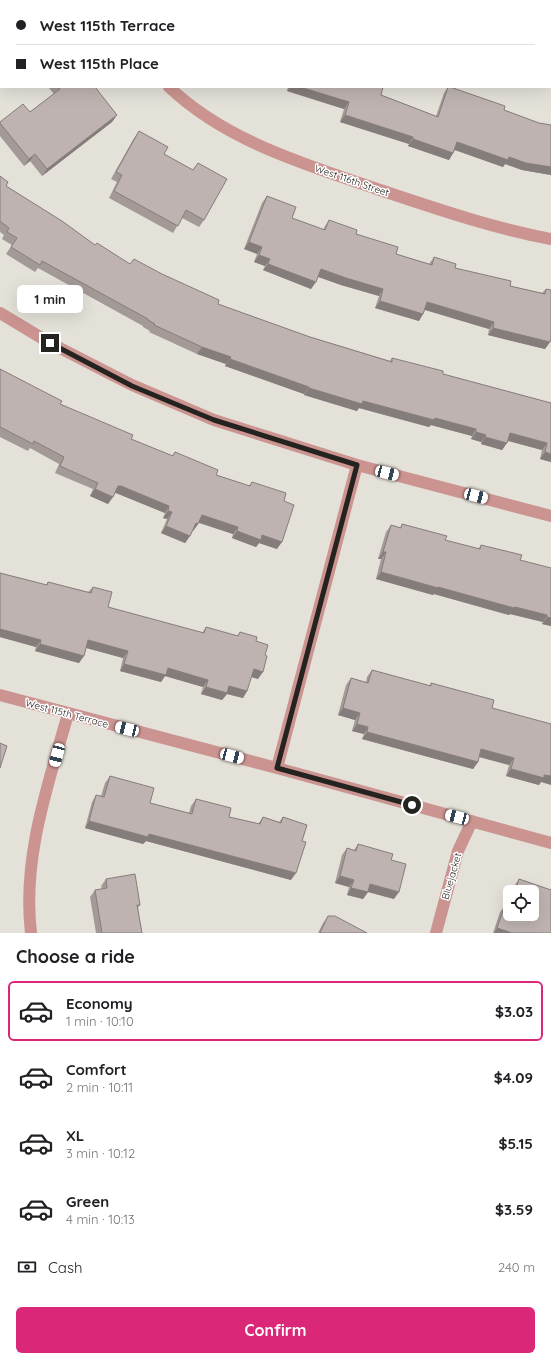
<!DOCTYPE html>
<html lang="en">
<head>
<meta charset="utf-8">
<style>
  :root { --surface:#fff; --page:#f6f6f6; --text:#202124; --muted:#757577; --line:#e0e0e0; --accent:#db2777 }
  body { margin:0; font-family:Quicksand,sans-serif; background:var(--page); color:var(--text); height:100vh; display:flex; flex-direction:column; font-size:15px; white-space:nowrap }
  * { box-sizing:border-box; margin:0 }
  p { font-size:13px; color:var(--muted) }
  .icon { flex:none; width:22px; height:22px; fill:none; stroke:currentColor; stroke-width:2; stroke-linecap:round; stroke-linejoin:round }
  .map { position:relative; height:933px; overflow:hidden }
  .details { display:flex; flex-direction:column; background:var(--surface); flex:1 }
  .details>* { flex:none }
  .top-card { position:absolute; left:0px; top:0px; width:551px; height:88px; box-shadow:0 4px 16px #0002; display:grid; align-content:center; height:88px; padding:0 16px; background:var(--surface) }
  .fabs { position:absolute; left:503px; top:885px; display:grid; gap:8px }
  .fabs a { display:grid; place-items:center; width:36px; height:36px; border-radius:6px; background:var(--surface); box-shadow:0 4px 16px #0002; font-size:20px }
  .end { position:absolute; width:18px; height:18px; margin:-9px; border:5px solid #24231f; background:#fff; box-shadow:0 0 0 2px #fff }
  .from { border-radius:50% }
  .bubble { position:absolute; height:28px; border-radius:6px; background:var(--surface); box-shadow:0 4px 16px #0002; font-size:13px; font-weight:800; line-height:28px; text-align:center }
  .car { position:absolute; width:12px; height:24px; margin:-12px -6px; border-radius:5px; box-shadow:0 0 3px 1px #0007; background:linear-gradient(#fff 24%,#345 0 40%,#fff 0 76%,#345 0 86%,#fff 0) }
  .top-card b { display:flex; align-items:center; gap:14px; height:38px; font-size:15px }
  .top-card b+b { border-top:1px solid var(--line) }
  .top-card i { width:10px; height:10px; background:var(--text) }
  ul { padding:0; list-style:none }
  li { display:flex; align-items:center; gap:12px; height:60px; margin:0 8px 6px; padding:0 8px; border:2px solid transparent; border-radius:6px }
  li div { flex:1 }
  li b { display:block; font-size:15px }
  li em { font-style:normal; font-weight:800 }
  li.selected { border-color:var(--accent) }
  li>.icon { width:36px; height:36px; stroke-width:1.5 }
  h2 { padding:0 16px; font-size:18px; line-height:48px }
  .pay { display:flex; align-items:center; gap:10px; height:44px; padding:0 16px; font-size:15px }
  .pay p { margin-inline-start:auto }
  .action { display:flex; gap:8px; margin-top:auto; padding:8px 16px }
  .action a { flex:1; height:46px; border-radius:6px; background:var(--accent); color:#fff; font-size:16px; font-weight:800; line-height:46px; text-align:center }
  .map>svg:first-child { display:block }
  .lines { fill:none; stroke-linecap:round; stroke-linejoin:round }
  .minor { stroke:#cb9490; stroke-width:12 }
  .wall { fill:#a39a98 }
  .shaded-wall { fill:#857d7c }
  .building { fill:#beb3b1; stroke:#857d7c }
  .route { stroke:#24231f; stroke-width:5 }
  .labels { text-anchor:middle; stroke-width:3; stroke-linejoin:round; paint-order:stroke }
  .street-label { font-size:10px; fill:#24231f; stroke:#fff }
</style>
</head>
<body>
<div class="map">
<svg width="551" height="933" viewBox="0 0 551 933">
  <rect width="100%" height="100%" fill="#e3e1d8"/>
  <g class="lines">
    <path class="minor" d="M103,0L104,1
      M77,1L78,0
      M0,54L1,53
      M169,87C226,141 304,164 377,189C434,208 492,228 551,239
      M0,313L50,343L132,385L214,420L357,465L551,516
      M0,695L277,768L551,843
      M277,768L357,465
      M31,933C22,858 48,785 68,714
      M436,933L458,851L472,821"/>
  </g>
  <path class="wall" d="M48,87H96L95,88L117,115L112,122L42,176L30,161L24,166L0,136V122L30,112L54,94Z
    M288,87H383L381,95L436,116L444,93L448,87L504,110L539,123L551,125V175L522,170L505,164L503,167L455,150L449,160L408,146L409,144L340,122L344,109L287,91Z
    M139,131L164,154L193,170L198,163L204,220L199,227L182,218L173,233L109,198L117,182L111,179L134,138Z
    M0,176L6,186L95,245L130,264L218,304L310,337L390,361L392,358L443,374L551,403V462L540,459L542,450L508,441L502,450L481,444V442L471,439L472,436L431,425L429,427L359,408L357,411L304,395V394L225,366L226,364L197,354L149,332L150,331L143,327V326L38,268L35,272L6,254L12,245L2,239L4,235L0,232Z
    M267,196L292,218L323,230L325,226L329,220L356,234L396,254L429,264L434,257L455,268L510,286L542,293L546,289L550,342L545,349L488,335L489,329L425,310L423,314L419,321L375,308L379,296L341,285L318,277L311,289L263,270L265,266L254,262L257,254L244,249L262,203Z
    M0,369L60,404L131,439L172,456L175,452L216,475L249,486L252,482L284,501L277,549L259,543L256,547L232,538L233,534L199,523L193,531L192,530L190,536L185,543L161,533L167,519L163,518L165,513L116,493H115L108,504L90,496L93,489L55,473L59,464L30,448L28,451L0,437Z
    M402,524L445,540L478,549L481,545L520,560L551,568V626L542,624L543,622L510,614L509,615L434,594L433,595L376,579L381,559H378L386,532L391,525L400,528Z
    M0,573L46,585L48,582L88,592L93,587L108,607L202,633L206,627L237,636L240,632L256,641L258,679L251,677L247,691L243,698L227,694L222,700L201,694L203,687L165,676L161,682L120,671L123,658L86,648L79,663L35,651L36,647L0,637Z
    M372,670L430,686L431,683L492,708L541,782L539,785L506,776L509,765L479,757L478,762L473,769L362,739L364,734L352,731L355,720L338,715L346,685L351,678L366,682L367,677Z
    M110,776L150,803L189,813L191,806L196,799L229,817L258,824L263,817L279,822L283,817L291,880L146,841L143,844L85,828L92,802L96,795L101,796L105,783Z
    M358,844L391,860L394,899L368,892L363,899L347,895L349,887L335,883L342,855L347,848L354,850Z
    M106,879L140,905L138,908L142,933H96L90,897L95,890L102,889L101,886Z
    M519,879L551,890V933H493L500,912L505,905L508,906L510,900V914H532V892H512L514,886Z
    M328,916L367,933H318L323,923Z"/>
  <path class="shaded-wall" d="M290,87H300L349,102L344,109L287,91Z
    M117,115L112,122L42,176L47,169Z
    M345,115L413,137L409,144L340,122Z
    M413,139L453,153L449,160L408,146Z
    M457,142L509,157L551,167V175L522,170L505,164L503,167L452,149Z
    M35,154L30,161L24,166L29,159Z
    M249,242L262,247L257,254L244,249Z
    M259,255L270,259L265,266L254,262Z
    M268,264L316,282L311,289L263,270Z
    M321,269L383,289L379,296L341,285L316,276Z
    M380,301L423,314L419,321L375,308Z
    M427,302L494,322L489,329L422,309Z
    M493,328L550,342L545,349L488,335Z
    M202,347L231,357L226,364L197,354Z
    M230,359L309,387L304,394L225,366Z
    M309,388L435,418L476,429L472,436L431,425L429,427L359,408L357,411L304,395Z
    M476,432L486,435L481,442L471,439Z
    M510,433L547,443L542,450L505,440Z
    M485,437L507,443L502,450L481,444Z
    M545,452L551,454V462L540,459Z
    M118,486H121L169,506L165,513L116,493H113Z
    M95,489L113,497L108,504L90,496Z
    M168,511L172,512L167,519L163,518Z
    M202,515L238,527L233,534L197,522Z
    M196,523L198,524L193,531L191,530Z
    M166,526L190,536L185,543L161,533Z
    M237,531L262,535L282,542L277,549L259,543L256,547L232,538Z
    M383,552H386L381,559H378Z
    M381,572L515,607L547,615L543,622L510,614L509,615L434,594L433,595L376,579Z
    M547,617L551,618V626L542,624Z
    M0,629L41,640L36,647L0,637Z
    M88,640L128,651L123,658L83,647Z
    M40,644L84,656L79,663L35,651Z
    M124,664L168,668L208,680L203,687L165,676L161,682L120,671Z
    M254,669L263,672L258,679L249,676Z
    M229,686L247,691L243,698L227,694L222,700L201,694L206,687Z
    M343,708L360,713L355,720L338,715Z
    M357,724L368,727L364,734L352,731Z
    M367,732L478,762L473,769L362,739Z
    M481,749L514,758L509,765L476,756Z
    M511,769L544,775L551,776V785L541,782L539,785L506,776Z
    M89,821L149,834L296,873L291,880L146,841L143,844L85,828Z
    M340,876L354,880L349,887L335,883Z
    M370,884L399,892L394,899L368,892L363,899L347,895L351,888Z
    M497,928L512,933H494Z"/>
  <path class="building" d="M198,0H262L263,1H197Z
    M58,87H95L117,115L47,169L35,154L29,159L0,123V122L23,104L30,112L60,89Z
    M300,87H383L381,95L438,117L448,87H450L505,106L504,110L539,123L551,125V167L526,163L509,157L508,160L457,142L453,153L413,139V137L345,115L349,102Z
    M139,131L168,147L164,154L193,170L198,163L227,179L204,220L186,210L178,226L114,191L122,175L116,172Z
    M0,176L8,182L6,186L62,221L95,245L97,243L130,264L134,259L162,274L219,300L218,304L310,337L392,362V358L443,371V374L551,403V454L545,452L547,443L510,433L507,443L485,437L486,435L476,432V429L435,418L434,420L363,401L362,404L309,388V387L230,359L231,357L202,347L154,325L155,324L148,320V319L42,261L40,265L11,247L17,238L7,232L9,228L0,221Z
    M267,196L296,207L292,218L325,230L329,220L357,230L356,234L398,247L396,254L432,265L434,257L456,264L455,268L511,281L510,286L545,294L546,289L551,290V338L550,342L493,328L494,322L427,302L423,314L380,301L383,289L346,278L321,269L316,282L268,264L270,259L259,255L262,247L249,242Z
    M0,369L62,401L60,404L133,435L131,439L173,456L175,452L218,470L216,475L250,486L252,482L286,493L284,501L294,505L282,542L262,535L261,540L237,531L238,527L202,515L198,524L196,523L190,536L166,526L172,512L168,511L169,506L121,486H118L113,497L95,489L98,483L60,466L64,457L34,441L33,444L0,427Z
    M402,524L447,536L445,540L480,549L481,545L522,555L520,560L551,568V618L547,617V615L515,607L514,608L438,587V588L381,572L386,552H383L391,525L401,528Z
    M0,573L47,585L48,582L91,593L93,587L112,592L108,607L204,633L206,627L238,636L240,632L257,637L256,641L268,645L265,655L267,656L263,672L254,669L247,691L229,686L227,693L206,687L208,680L168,668L166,675L124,664L128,651L88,640L84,656L40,644L41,640L0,629Z
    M372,670L431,686V683L494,700L492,708L551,724V776L544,775V778L511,769L514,758L481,749L478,762L367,732L368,727L357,724L360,713L343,708L351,678L368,683Z
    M0,743L7,746L0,768Z
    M110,776L154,788L150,803L192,814L196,799L231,808L229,817L260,824L263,817L281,823L283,817L307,825L302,841L306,842L296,873L149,834L148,837L89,821L96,795L104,797Z
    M358,844L393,854L391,860L406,864L399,892L370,884L368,892L351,888L354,880L340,876L347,848L356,851Z
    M135,874L140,905H137L142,933H102L95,890L107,888L106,879Z
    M519,879L551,890V933H512L497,928L505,905L510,907V914H532V892H515Z
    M328,916H335L367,933H320Z"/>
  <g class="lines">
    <path class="route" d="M50,343L132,386L214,420L357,465L277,768L412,805"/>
  </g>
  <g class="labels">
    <g class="street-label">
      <text transform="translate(352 180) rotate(19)" y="4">West 116th Street</text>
      <text transform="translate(67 713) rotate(15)" y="4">West 115th Terrace</text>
      <text transform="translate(451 876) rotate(-74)" y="4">Bluejacket</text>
    </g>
  </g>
</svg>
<div class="fabs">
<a><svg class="icon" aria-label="locate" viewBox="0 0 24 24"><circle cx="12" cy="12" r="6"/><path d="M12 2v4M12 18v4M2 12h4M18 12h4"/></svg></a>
</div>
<i class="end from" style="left:412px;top:805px"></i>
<i class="end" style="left:50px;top:343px"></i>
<div class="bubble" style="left:17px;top:285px;width:66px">1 min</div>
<i class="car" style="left:387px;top:473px;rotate:105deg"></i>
<i class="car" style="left:476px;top:496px;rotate:105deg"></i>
<i class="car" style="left:127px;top:729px;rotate:284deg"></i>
<i class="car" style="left:57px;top:755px;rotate:195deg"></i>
<i class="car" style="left:232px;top:756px;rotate:105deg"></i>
<i class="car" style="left:457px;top:817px;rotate:285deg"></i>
<div class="top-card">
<b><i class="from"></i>West 115th Terrace</b>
<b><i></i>West 115th Place</b>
</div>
</div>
<section class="details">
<h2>Choose a ride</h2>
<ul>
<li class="selected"><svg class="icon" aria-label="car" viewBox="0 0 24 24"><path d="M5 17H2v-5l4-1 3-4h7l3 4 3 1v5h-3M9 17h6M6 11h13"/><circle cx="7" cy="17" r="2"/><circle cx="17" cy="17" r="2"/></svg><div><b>Economy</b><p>1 min · 10:10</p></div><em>$3.03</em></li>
<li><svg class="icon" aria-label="car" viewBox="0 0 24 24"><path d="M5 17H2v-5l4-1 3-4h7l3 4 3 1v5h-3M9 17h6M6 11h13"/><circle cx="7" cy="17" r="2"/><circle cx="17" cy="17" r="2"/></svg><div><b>Comfort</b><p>2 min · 10:11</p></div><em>$4.09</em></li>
<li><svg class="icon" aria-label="car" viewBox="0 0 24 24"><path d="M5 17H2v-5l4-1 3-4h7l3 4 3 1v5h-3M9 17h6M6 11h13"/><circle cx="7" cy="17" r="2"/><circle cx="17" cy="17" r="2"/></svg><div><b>XL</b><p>3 min · 10:12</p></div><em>$5.15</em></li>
<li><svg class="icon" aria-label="car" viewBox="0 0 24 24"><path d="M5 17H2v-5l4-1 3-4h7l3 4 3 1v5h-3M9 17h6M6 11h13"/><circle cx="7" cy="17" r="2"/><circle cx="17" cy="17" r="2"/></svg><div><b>Green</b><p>4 min · 10:13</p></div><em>$3.59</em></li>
</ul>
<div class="pay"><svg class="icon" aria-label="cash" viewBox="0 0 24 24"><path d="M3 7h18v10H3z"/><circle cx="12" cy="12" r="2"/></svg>Cash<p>240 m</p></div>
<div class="action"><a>Confirm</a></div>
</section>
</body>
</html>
